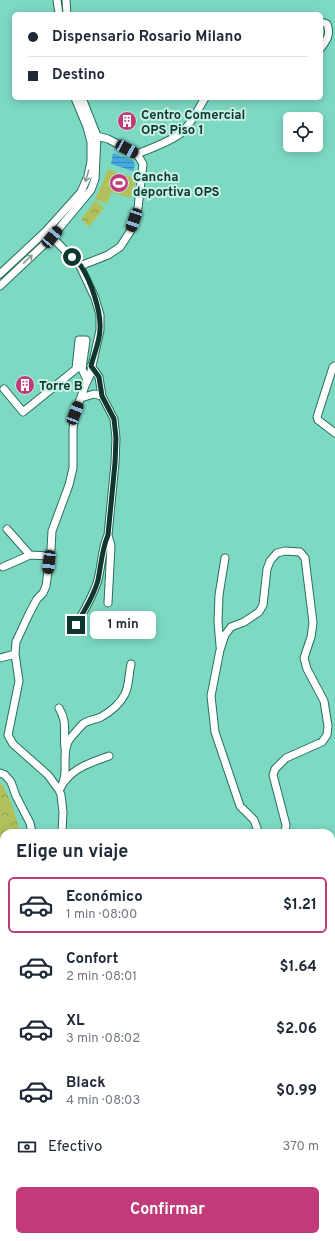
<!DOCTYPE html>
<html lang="es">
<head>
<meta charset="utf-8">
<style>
  :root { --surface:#fff; --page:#f6f6f7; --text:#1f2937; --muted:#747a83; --line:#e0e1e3; --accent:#c13a79 }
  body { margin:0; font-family:Overpass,sans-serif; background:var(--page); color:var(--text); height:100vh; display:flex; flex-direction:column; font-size:15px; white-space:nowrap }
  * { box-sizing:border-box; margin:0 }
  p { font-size:13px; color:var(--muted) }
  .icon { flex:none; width:22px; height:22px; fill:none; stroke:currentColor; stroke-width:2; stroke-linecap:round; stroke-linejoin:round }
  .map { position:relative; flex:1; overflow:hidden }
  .details { position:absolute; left:0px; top:829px; width:335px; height:412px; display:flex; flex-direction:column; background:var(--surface); border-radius:12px 12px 0 0; box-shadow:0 2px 10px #0003 }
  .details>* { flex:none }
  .hud { position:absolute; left:12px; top:12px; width:311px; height:88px; border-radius:6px; box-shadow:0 2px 10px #0003; display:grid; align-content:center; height:88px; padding:0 16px; background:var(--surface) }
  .buttons { position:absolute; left:283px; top:112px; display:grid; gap:8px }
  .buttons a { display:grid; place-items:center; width:40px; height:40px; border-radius:6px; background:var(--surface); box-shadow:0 2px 10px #0003; font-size:20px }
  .end { position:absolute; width:18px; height:18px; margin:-9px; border:5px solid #0f372e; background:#fff; box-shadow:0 0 0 2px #fff }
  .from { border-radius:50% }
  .bubble { position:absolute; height:28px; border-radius:6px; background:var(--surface); box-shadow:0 2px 10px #0003; font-size:13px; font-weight:700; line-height:28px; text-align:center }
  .car { position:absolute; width:12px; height:24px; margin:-12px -6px; border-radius:5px; box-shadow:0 0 3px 1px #0007; background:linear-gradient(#222 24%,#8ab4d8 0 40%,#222 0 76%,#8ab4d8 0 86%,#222 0) }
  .hud b { display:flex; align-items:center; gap:14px; height:38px; font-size:15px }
  .hud b+b { border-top:1px solid var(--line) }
  .hud i { width:10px; height:10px; background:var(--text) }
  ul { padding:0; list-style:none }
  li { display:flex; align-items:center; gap:12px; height:56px; margin:0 8px 6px; padding:0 8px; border:2px solid transparent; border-radius:6px }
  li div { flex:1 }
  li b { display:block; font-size:15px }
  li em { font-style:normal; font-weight:700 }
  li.on { border-color:var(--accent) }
  li>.icon { width:36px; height:36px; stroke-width:1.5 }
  h2 { padding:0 16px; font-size:18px; line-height:48px }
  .pay { display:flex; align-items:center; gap:10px; height:44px; padding:0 16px; font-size:15px }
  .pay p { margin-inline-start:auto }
  .cta { display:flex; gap:8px; margin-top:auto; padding:8px 16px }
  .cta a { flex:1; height:46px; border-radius:6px; background:var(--accent); color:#fff; font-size:16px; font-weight:700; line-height:46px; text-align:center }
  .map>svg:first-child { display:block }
  .park { fill:url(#park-crowns) }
  .pitch { fill:#b2c05b }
  .water { fill:url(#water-rules) }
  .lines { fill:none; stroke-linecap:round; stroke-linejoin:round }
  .minor-casing { stroke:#276f5f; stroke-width:9 }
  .minor { stroke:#fff; stroke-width:7 }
  .oneway { stroke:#879b96 }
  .route { stroke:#0f372e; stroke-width:5 }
  .labels { text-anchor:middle; stroke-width:4; stroke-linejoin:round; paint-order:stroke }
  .poi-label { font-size:13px; font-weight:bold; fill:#0f372e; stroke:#c5f0e4; text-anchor:start }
</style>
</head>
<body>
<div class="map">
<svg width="335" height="1241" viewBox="0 0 335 1241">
  <defs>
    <pattern id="park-crowns" width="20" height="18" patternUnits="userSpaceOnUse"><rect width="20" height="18" fill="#b2c05b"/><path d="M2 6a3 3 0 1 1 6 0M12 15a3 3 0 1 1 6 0" fill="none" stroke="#8f9d4c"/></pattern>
    <pattern id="water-rules" width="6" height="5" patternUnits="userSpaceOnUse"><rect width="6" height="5" fill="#45a8de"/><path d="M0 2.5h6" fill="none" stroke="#388ab4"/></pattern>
  </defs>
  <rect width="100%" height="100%" fill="#7dd9c2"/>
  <path class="park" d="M95,200L104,208L89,227L81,219L92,205Z
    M0,783L2,784C11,799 16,816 20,833H4V907L2,911L0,928Z"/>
  <path class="pitch" d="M108,169L137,179L130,198L111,192L107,204L95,199L102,184Z"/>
  <path class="water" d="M113,153L132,160L135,164L133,171L111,164Z"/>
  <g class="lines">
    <defs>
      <path id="minor" d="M57,0L59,14
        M66,0L67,14
        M321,22L327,24C331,34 327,40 321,48
        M137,154C149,149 173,141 182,132C192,123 198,109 205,98
        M52,237L80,266L95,298L100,315V330L90,375L85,386L75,413L73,429V468L69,485L52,531L51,549L46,586L43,593L37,599L29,614L16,642L15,654L19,681L8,735L13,744L48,775L59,790L61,795L63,812L62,833
        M80,266L108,255L120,247L130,232L138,208L143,164L137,154L108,139L97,136
        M0,274L46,231L81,192L88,176L91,161V142L87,127L75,98
        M0,286L52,237L91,190L95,179L97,136L82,98
        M335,366L333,367L317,417L318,420L335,433
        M4,389L23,412L76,369L79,340H86L82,369L87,380
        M81,398L94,394L102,396
        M7,529L30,555
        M108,535L111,546L108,603
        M3,567L30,555L50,556
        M76,625C84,611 92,598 97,583C102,567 101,550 108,535L115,463L116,438L114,419L102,396L99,377L91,366
        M220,646L218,622L219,595L225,558
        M0,658L15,654
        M59,708C68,723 63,732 65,749
        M0,773L5,775L11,782L16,796L30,823L32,833
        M65,781C75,767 93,762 109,756
        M59,790C71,775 60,754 69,740C71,737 82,725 83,724C88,720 95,720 101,717C110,712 120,704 125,694C129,686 129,673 131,664
        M257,833V828L254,820L240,806L215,732L211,696L220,650L225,635L231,627L244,622L259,612L263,605L267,569L270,561L277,553L285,551L300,552L305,558L313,623L311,637L304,658L307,669L324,701L328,726L327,735L322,742L286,758L275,769L273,775L286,825L285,833
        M331,889H335
        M4,921L3,932L4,952
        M331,930L335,931
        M331,963H335
        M331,1045L335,1048
        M331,1158L335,1160
        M70,1237L76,1240L79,1237
        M230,1241L231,1237"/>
    </defs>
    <use href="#minor" class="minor-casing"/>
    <use href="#minor" class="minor"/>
  </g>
  <defs><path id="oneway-shaft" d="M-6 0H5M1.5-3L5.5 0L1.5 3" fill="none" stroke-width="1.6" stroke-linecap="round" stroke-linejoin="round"/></defs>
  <g class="oneway">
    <use href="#oneway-shaft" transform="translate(87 176) rotate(107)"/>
    <use href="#oneway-shaft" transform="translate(28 259) rotate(-44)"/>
  </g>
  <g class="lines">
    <path class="route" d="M72,257C75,260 78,263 81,266C91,282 101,310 100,329C100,341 94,354 91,366L99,377L102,396L114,419L116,438L115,463L108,535C102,549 101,565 98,580C94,596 84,611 76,625"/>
  </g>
  <defs>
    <symbol id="building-disc" viewBox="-11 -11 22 22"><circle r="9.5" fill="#c13a79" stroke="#c5f0e4"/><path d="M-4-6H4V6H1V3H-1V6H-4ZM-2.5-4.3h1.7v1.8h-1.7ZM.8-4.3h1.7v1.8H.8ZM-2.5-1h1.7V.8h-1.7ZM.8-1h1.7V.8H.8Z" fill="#fff"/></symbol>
    <symbol id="stadium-disc" viewBox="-11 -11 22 22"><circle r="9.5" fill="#c13a79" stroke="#c5f0e4"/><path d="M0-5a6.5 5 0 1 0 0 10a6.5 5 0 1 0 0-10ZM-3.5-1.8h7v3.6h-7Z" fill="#fff"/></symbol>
  </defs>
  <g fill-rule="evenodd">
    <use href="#building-disc" x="116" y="110" width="22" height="22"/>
    <use href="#stadium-disc" x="108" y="172" width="22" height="22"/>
    <use href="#building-disc" x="14" y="374" width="22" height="22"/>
  </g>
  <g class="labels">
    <g class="poi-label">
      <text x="141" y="119">Centro Comercial<tspan x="141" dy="15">OPS Piso 1</tspan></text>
      <text x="133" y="181">Cancha<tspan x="133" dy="15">deportiva OPS</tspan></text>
      <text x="39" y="390">Torre B</text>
    </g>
  </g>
</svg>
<div class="buttons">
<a><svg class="icon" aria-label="locate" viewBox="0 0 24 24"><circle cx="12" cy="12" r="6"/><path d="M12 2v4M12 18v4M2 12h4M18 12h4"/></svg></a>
</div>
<i class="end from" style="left:72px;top:257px"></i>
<i class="end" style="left:76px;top:625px"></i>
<div class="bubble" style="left:90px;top:611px;width:66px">1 min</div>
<i class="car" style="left:127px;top:149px;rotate:118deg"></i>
<i class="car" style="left:134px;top:220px;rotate:199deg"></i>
<i class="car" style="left:52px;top:237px;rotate:40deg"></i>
<i class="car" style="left:75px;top:413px;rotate:21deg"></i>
<i class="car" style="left:49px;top:562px;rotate:186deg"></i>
<div class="hud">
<b><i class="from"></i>Dispensario Rosario Milano</b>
<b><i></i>Destino</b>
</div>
<section class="details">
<h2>Elige un viaje</h2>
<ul>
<li class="on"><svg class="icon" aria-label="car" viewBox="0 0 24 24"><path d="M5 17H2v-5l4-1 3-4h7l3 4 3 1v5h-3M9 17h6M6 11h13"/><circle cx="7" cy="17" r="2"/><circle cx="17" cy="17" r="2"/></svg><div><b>Económico</b><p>1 min · 08:00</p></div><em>$1.21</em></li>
<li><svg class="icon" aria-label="car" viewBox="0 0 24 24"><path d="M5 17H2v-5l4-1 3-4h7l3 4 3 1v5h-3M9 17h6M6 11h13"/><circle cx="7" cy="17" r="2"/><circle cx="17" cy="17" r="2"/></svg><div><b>Confort</b><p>2 min · 08:01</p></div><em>$1.64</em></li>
<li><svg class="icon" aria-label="car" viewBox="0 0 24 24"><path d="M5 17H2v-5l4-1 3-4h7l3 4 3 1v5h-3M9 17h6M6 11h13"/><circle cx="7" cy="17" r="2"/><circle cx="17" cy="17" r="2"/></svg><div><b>XL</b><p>3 min · 08:02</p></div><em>$2.06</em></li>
<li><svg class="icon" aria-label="car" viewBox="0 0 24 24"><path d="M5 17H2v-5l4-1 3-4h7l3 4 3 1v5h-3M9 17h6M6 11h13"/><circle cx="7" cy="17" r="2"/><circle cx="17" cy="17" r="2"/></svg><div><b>Black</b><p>4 min · 08:03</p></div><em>$0.99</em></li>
</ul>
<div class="pay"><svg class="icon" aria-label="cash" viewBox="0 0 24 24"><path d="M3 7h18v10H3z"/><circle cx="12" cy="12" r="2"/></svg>Efectivo<p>370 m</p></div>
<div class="cta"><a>Confirmar</a></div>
</section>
</div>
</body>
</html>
